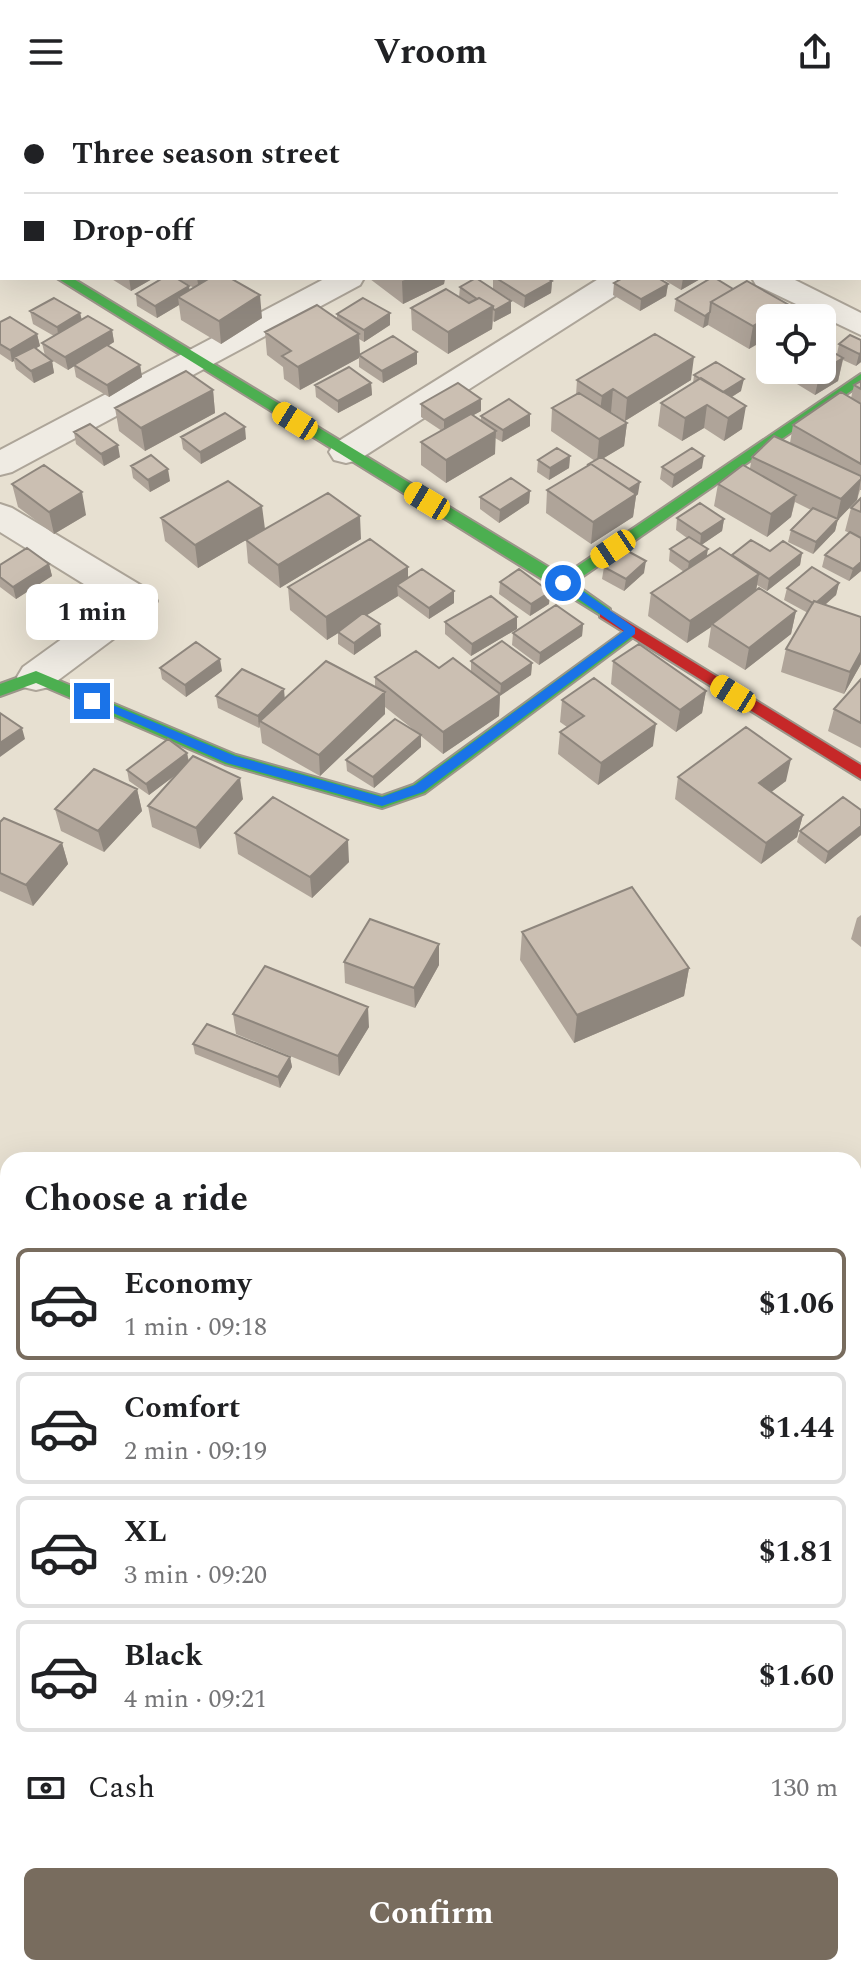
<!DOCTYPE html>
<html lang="en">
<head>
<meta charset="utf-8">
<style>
  :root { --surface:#fff; --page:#f6f6f6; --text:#202124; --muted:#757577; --line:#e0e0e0; --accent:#786c5e }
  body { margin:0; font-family:Spectral,serif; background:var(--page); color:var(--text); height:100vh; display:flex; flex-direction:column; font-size:30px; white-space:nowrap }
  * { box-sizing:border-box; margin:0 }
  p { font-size:26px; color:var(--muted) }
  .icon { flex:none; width:44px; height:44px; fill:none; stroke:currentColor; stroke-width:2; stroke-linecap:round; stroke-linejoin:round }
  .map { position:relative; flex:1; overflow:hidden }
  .details { position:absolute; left:0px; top:1048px; width:862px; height:824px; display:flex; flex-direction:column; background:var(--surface); border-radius:24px 24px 0 0; box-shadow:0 8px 32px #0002 }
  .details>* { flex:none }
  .banner { position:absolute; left:0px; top:0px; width:862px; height:176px; box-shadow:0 8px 32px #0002; display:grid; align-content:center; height:176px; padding:0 24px; background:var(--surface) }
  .buttons { position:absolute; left:756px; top:200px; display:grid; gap:16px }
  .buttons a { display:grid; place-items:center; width:80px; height:80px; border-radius:12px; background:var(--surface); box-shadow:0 8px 32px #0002; font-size:40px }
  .end { position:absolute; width:36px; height:36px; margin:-18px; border:10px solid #1a73e8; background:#fff; box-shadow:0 0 0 4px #fff }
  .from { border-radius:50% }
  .bubble { position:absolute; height:56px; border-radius:12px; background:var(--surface); box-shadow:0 8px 32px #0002; font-size:26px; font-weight:700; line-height:56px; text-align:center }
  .car { position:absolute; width:24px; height:48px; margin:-24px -12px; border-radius:10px; box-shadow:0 0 6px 2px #0007; background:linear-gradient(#f5c518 24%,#345 0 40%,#f5c518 0 76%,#345 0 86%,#f5c518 0) }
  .banner b { display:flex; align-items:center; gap:28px; height:76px; font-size:30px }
  .banner b+b { border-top:2px solid var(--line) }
  .banner i { width:20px; height:20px; background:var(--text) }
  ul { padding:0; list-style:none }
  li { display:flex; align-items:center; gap:24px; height:112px; margin:0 16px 12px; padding:0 8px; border:4px solid var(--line); border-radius:12px }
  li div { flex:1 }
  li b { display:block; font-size:30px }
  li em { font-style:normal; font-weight:700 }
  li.active { border-color:var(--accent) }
  li>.icon { width:72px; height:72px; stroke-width:1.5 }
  h2 { padding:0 24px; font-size:36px; line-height:96px }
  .pay { display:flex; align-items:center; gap:20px; height:88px; padding:0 24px; font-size:30px }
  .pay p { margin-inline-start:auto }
  .action { display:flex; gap:16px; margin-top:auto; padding:16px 24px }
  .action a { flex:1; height:92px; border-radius:12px; background:var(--accent); color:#fff; font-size:32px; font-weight:700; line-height:92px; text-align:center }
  header { display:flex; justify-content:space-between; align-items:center; height:104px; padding:0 24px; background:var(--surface); font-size:36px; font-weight:700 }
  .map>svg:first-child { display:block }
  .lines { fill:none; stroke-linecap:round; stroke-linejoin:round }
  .street-casing { stroke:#ada599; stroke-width:4 }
  .fast-casing { stroke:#9c958a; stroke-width:4 }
  .jam-casing { stroke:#9c958a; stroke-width:4 }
  .street { fill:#efebe3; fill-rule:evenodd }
  .fast { fill:#4caf50; fill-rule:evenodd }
  .jam { fill:#c62828; fill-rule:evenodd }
  .wall { fill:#afa499 }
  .shaded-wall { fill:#8e867d }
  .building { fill:#cbbfb2; stroke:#8e867d; stroke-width:2 }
  .route { fill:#1a73e8 }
</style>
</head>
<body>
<header><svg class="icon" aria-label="menu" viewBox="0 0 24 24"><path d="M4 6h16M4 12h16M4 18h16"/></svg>Vroom<svg class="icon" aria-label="share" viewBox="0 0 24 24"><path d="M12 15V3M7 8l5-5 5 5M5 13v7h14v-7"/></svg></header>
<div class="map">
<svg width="861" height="1872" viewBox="0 0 861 1872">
  <rect width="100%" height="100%" fill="#e7e0d1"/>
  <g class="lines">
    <defs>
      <path id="street" d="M403,0H433L434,2H404Z
        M521,0H554L520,2Z
        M0,127H2V146H0Z
        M326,174H364L360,181L12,368L0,371V346Z
        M600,174H636L632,181L358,356L346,359L334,356L329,348L334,340Z
        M752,174H791L861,209V231L756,181Z
        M0,400L12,404L152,488L157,497L152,506L49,583L36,586L23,583L17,573L23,563L113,498L0,428Z
        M0,1380L8,1383V1435L0,1432Z
        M861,1650V1711L854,1713V1653Z
        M759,1864H819L817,1872H757Z"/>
      <path id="fast" d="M57,174H72L563,472L861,270V280L573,479L610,505V513L605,514Z
        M631,522L639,527L636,531L425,689L382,704L225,660L36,579L0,592V580L36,567L236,651L382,692L413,681Z"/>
      <path id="jam" d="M605,504L861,661V675L600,513V505Z"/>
    </defs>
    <use href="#street" class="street-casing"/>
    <use href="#fast" class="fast-casing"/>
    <use href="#jam" class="jam-casing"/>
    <use href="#street" class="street"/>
    <use href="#fast" class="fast"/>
    <use href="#jam" class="jam"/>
  </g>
  <path class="wall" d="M281,0H414L418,2H281Z
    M445,0H499L498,2H449Z
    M550,0L596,1V0H672V2H550Z
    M110,174H154L131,187Z
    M177,174H230L262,214L221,240L181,216L179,201L157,214L137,202L136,190L190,186L194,184Z
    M370,174H445L444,180L403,200L370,175Z
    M493,174H547L552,177L551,189L524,204L493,185Z
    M661,174H702L681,186Z
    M711,174L787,214L749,245L708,221L703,224L674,207L676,195Z
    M614,179L668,180L666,192L640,207L613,191Z
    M460,183L511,197V209L494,218L493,217L492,225L448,250L412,226L411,204L459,193Z
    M30,207L80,209L82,216L112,226L114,238L108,242L140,261L142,273L109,293L76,273L74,262L68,266L45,252L42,239L54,232L33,220Z
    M390,209V221L364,238L359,235L360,250L417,248V260L383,279L359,263V254L300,286L284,275L283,263L267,251L265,228L337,215V210Z
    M0,218L37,230L40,242L35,244L52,257L54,269L34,279L16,265L14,257L12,258L0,250Z
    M861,236V258L856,262L843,256L838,277L815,291L774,266H822L837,250L839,240Z
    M769,238H770V264L765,261Z
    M694,271L741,287L732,293L742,325L724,337L704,324L682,337L658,322L661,299L693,279Z
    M577,276H691L625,317L611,308H610L627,319L624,342L604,354L638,390L636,392L633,413L591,440L546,409L547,386L595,357L551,327L552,304L576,291Z
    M861,277V386H860L857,396L838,415L835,427L813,450L788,438L791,426L811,406L795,398L791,413L767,433L714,402L718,380L750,364L752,353L790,339L793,321L851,294L854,281Z
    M371,279L372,291L338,309L316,293L315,281Z
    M213,286L215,309L145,347L119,327L115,304Z
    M421,300L481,307L473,311L481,317V312L530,310V322L502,338L495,334V350L446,379L421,361V338L442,327L421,313Z
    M74,328L120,353L104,362L76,340Z
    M181,333L246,335L201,360L183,345Z
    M570,352L569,364L549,376L537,368L538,356Z
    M131,362L170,377L150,388L133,374Z
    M662,363L702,364L672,384L660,375Z
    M12,380L86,411L54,430L18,403Z
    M530,387L529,399L499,419L480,405V393Z
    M861,394V467L849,477L822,463L825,451L850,429L845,427L851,404Z
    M161,414L265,425L361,435L280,484L248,459L246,436L198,464L165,437Z
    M677,414L724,415L722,427L701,441L707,452L732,451L770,447L802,449L800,461L767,487L757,481L756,486L796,507L791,530L745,566L708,543L711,523L687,539L648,512L651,489L684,468L669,457L670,445L687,434L676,426Z
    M49,460L52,472L16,495L0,483V461Z
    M604,463L644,469L624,487L602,475Z
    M408,474L454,499L429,515L398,492L366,511L380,520L381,532L354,551L338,540V529L327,536L290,506L288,483Z
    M500,478L550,488L549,500L530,512L499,490Z
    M839,479L836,491L825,501L861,560L844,590L781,568L786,545L808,509L784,496L787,484Z
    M46,497L99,501L101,513L75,529L49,509Z
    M517,513V525L471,552L445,530V518Z
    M583,520L582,532L539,561L512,541L513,529Z
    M471,557L532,559L531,571L500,591L499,612L443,650L421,632V643L374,684L347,667L346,656L419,630L385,603V610L320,672L262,639L260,623L259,624L218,604L216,592L285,595L375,583V573L439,564L471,568Z
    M613,557L706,587L702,609L676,628L611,580Z
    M160,564L222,567L186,593L162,575Z
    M861,575V644L828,627L834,605Z
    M562,596L653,642L598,681L558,650L560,628L567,623L560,618Z
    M187,649L189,657L243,695L200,745L152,723L148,702L176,670L149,691L129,677L127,666Z
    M678,673L786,677L771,688L803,711L797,733L761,760L675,695Z
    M137,685L142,707L104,748L61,727L55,705Z
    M861,706V731L825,760L797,738L800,727Z
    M0,718L62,739L68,760L33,802L0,787Z
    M235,729L349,758L312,794L238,750Z
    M861,811V843L851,835L857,814Z
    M522,828L689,864L684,892L574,939L520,856Z
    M344,858L439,861L415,904L345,879Z
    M233,910L369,923L339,972L236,930Z
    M193,940L290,953L292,963L280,984L195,950Z
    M8,1495V1601L0,1598V1511Z
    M8,1666V1715L0,1711V1680Z
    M331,1864H392L389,1872H348Z"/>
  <path class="shaded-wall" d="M105,0H117L113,2H105Z
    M478,0H499L498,2H474Z
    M639,0H672V2H634Z
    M2,55V68L0,69V56Z
    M129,174H154L131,187Z
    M197,174H219L199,186Z
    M410,174H445L444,180L403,200L402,177Z
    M683,174H702L681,186Z
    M552,177L551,189L524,204L525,192Z
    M668,180L666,192L640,207L641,195Z
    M189,182L191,194L178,193L179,201L157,214L155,202Z
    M260,191L262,214L221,240L219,217Z
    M511,197V209L494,218L495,206Z
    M789,201L787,214H770V233L749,245L753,222Z
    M493,202L492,225L448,250V228Z
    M710,208L708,221L703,224L705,212Z
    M80,209L83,222L59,236L57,223Z
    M390,209V221L364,238V226Z
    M112,226L114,238L68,266L65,253Z
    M37,230L40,242L17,256L14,253V257L12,258L10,246Z
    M359,230L360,252L359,251V254L300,286L298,263Z
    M417,248V260L383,279L382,267Z
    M861,249V258L856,262L859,250Z
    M694,253L691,276L625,317L627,294Z
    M843,254L838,277L815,291L820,268Z
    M52,257L54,269L34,279L31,267Z
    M140,261L142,273L109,293L107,281Z
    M744,275L741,287L720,300L722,288Z
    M371,279L372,291L338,309V297Z
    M613,285L611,308L599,315L602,292Z
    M213,286L215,309L145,347L141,324Z
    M481,295V307L444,328V316Z
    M707,301L704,324L682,337L685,314Z
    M746,302L742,325L724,337L728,314Z
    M530,310V322L502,338L503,326Z
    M627,319L624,342L597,358L599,335Z
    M245,323L246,335L201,360L200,348Z
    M496,327L495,350L446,379V356Z
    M118,341L120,353L104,362L101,350Z
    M570,352L569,364L549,376L550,364Z
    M704,352L702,364L672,384L674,371Z
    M168,365L170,377L150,388L148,376Z
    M861,375L857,396L836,418L841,395Z
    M640,378L638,390L636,392L633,413L591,440L593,418L626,388Z
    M530,387L529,399L499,419L500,406Z
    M82,388L86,411L54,430L49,408Z
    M796,391L791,413L767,433L771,410Z
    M262,402L265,425L198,464L195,441Z
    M360,412L361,435L280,484L278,461Z
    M724,415L722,427L700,442L701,430Z
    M838,415L835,427L813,450L816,438Z
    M708,445L706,457L687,470L689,458Z
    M802,449L800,461L767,487L769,475Z
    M646,457L644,469L624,487L626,475Z
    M861,458V467L849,477L853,465Z
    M49,460L52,472L16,495L13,483Z
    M408,463V486L397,481L398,492L327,536L326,513Z
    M759,470L755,492L712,520L711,523L687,539L690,517Z
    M839,479L836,491L812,512L815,500Z
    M454,487V499L429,515V504Z
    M550,488L549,500L530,512L531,500Z
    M99,501L101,513L75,529L72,517Z
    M796,507L791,530L745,566L749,544Z
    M517,513V525L471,552L472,540Z
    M380,520L381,532L354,551V539Z
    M583,520L582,532L539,561L540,549Z
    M861,548V560L844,590L850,568Z
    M220,555L222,567L186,593L185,581Z
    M532,559L531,571L500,592L501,580Z
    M284,585L285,597L260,617L259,624L258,612Z
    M706,587L702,609L676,628L680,606Z
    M385,588V610L320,672L319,651Z
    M500,590L499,612L443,650V628Z
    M656,620L653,642L598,681L601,659Z
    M22,624L25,635L0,653V639Z
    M421,631V643L374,684L373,673Z
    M187,649L189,661L149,691L146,680Z
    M791,655L786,677L754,701L759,679Z
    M240,674L243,695L200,745L196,724Z
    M137,685L142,707L104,748L98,727Z
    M803,711L797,733L761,760L766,739Z
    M861,722V731L825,760L828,748Z
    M348,736L349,758L312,794L310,773Z
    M62,739L68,760L33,802L26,781Z
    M439,840V861L415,904L414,884Z
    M689,864L684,892L574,939L577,911Z
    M368,903L369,923L339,972L338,952Z
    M290,953L292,963L280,984L278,973Z"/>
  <path class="building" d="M54,0H94L97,2H57Z
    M142,0H171L174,2H145Z
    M182,0H202L204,1L201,2H186Z
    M321,0H342L338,2H325Z
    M353,0H370L366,2H357Z
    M370,0H414L418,2H366Z
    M563,0H594L598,2H566Z
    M607,0H618L621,2H603Z
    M693,0H737L740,2H689Z
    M830,0H861V12H860V2H827Z
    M0,42L2,43V55L0,56Z
    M860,64H861L860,94Z
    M2,67V88L0,86V68Z
    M163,174H176L189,182L155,202L136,190Z
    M210,174H230L260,191L219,217L178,193Z
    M476,174L511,197L495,206L493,205V202L479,194L477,195L460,183Z
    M496,174H547L552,177L525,192Z
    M623,174H658L668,180L641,195L614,179Z
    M711,174H715L733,185L711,198L710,208L705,212L676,195Z
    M747,177L789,201L753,222L711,198Z
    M446,185L469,199L479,194L493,202L448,228L411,204Z
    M54,194L80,209L57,223L30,207Z
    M363,194L390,209L364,226L337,210Z
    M317,201L359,230L298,263L282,252L291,247L265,228Z
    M88,212L112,226L65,253L42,239Z
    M10,213L37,230L10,246L0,240V218Z
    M655,230L694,253L627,294L613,285L602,292L577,276Z
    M850,231L861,236V249L859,250L839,240Z
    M393,232L417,248L382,267L359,251Z
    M107,241L140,261L107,281L74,261Z
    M822,242L843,254L820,268L816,266H822Z
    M34,243L52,257L31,267L14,253Z
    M716,258L744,275L723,288L694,271Z
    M349,263L371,279L338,297L315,281Z
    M186,267L213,286L141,324L115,304Z
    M701,274L746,302L728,314L707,301L685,314L661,299Z
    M861,277V285L854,281Z
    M458,279L481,295L444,316L421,300Z
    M841,288L861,300V360L793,321Z
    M579,289L627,319L599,335L552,304Z
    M509,295L530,310L503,326L481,312Z
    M225,309L245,323L200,348L181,333Z
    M471,310L496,327L446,356L421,338Z
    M90,320L118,341L101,350L74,328Z
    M774,332L861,372V375L841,395L752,353Z
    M557,344L570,352L550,364L538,356Z
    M692,344L704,352L674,371L662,363Z
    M151,351L168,365L148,376L131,362Z
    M601,353L640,378L629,385L591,360L587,361Z
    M591,360L636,390L593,418L547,386Z
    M44,361L82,388L49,408L12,380Z
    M743,361L796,391L771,410L718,380Z
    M511,374L530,387L500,406L480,393Z
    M228,377L262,402L195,441L161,414Z
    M328,389L360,412L278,461L246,436Z
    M861,394V408L851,404Z
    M700,399L724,415L701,430L677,414Z
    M813,404L838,415L816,438L791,426Z
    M850,428L861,434V458L853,465L825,451Z
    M689,433L708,445L689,458L670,445Z
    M370,435L408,463L326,513L288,483Z
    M751,436L770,447L783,437L802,449L769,475L732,451Z
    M27,444L49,460L13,483L0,473V461Z
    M720,444L759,470L690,517L651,489Z
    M624,445L646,457L626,475L604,463Z
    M812,463L839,479L817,498L814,497L813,499L787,484Z
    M422,465L454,487L429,504L397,481Z
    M519,465L550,488L531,500L500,478Z
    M72,481L99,501L72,517L46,497Z
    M759,484L796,507L749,544L712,520Z
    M491,492L517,513L472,540L445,518Z
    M814,497L861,513V548L850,568L786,545Z
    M556,501L583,520L540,549L513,529Z
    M363,509L380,520L354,539L338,528Z
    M502,537L532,559L501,580L471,557Z
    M196,538L220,555L185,581L160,564Z
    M639,540L706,587L680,606L613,557Z
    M416,547L439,564L453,554L500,590L443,628L375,573Z
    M326,557L385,588L319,651L260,617Z
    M242,565L284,585L258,612L216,592Z
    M594,574L656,620L601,659L560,628L584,612L562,596Z
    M861,575V619L834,605Z
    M0,609L22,624L0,639Z
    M395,615L421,631L373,673L346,656Z
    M746,623L791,655L759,679L803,711L766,739L678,673Z
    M168,635L187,649L146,680L127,666Z
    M193,652L240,674L196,724L148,702Z
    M94,665L137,685L98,727L55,705Z
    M273,693L348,736L310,773L235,729Z
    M843,693L861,706V722L828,748L800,727Z
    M4,714L62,739L26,781L0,769V718Z
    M632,783L689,864L577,911L522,828Z
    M370,815L439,840L414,884L344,858Z
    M265,862L368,903L338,952L233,910Z
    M207,920L290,953L278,973L193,940Z
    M8,1495V1594L0,1591V1511Z
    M8,1666V1712L0,1707V1680Z
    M336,1864H391L388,1872H353Z
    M555,1864H625L622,1872H553Z
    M635,1864H722L720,1872H632Z"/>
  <path class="route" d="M560,476H567L635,524V530L423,688L382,702L227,659L86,597L96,594L235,652L382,693L415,681L624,527L560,482Z"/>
</svg>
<div class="buttons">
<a><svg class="icon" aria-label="locate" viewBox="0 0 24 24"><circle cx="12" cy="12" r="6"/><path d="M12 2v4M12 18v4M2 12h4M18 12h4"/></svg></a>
</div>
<i class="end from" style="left:563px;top:479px"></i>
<i class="end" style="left:92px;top:597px"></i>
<div class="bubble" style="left:26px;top:480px;width:132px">1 min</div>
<i class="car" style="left:295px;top:317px;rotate:302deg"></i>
<i class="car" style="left:427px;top:397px;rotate:301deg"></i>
<i class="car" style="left:613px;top:445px;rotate:236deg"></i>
<i class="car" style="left:733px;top:590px;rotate:302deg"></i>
<div class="banner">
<b><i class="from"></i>Three season street</b>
<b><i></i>Drop-off</b>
</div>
<section class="details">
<h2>Choose a ride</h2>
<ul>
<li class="active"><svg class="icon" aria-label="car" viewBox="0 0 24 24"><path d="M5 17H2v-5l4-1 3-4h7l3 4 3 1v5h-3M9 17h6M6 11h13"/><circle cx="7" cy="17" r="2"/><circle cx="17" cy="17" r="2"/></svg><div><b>Economy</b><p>1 min · 09:18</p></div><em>$1.06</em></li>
<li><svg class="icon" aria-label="car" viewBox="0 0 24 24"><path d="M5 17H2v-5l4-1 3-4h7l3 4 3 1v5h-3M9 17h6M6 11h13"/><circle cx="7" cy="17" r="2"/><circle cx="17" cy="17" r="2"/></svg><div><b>Comfort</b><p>2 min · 09:19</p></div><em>$1.44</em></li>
<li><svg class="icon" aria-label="car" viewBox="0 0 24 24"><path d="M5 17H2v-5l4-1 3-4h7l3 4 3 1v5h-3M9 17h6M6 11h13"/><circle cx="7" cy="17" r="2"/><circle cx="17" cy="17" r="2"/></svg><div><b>XL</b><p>3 min · 09:20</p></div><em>$1.81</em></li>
<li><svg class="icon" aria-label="car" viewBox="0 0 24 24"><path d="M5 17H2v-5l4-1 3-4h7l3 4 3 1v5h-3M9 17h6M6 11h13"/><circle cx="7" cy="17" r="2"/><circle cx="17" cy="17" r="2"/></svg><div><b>Black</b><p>4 min · 09:21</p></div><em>$1.60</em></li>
</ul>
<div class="pay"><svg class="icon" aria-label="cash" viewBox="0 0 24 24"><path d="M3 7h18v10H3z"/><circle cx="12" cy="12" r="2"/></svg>Cash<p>130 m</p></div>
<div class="action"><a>Confirm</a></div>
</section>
</div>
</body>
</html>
